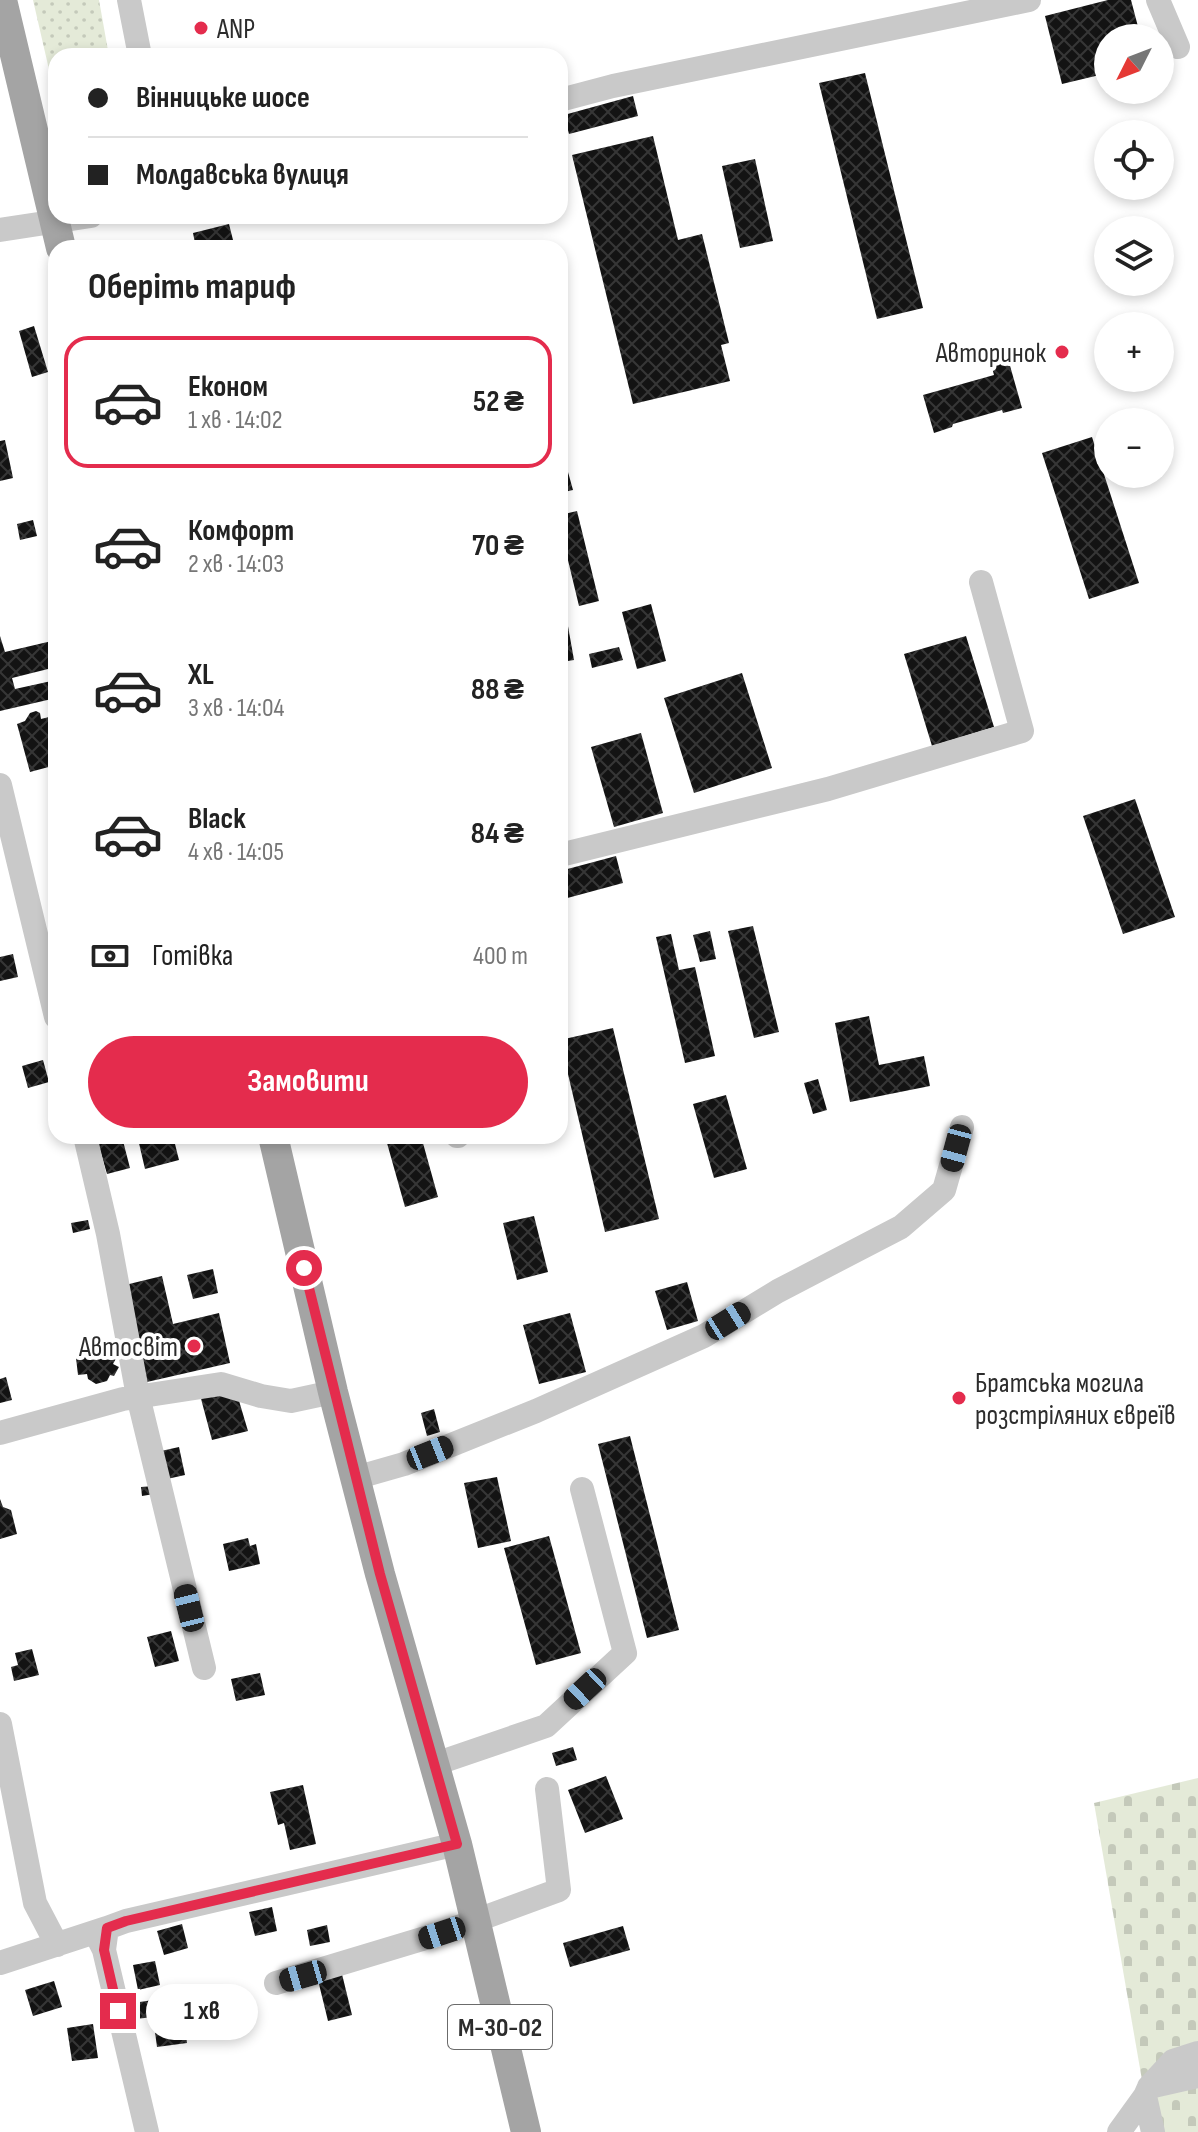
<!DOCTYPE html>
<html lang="uk">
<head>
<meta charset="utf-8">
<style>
  :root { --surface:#fff; --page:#f6f6f6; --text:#222; --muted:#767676; --line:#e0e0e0; --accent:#e42c4d }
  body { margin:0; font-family:"Sofia Sans Condensed",sans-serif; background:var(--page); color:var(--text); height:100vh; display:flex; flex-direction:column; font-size:30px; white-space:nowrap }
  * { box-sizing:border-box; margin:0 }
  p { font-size:26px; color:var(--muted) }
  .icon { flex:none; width:44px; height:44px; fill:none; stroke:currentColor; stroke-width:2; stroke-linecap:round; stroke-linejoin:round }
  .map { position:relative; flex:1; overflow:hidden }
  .details { position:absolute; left:48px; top:240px; width:520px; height:904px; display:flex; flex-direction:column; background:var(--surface); border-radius:24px; box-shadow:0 4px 12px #0003 }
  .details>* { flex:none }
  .top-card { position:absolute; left:48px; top:48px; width:520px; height:176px; border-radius:24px; box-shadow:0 4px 12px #0003; display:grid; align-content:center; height:176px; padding:0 40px; background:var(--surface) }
  .needle { width:52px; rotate:228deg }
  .controls { position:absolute; left:1094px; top:24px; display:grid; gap:16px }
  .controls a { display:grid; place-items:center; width:80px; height:80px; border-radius:50%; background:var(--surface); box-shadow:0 4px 12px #0003; font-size:40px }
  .end { position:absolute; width:36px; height:36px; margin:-18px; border:10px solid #e42c4d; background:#fff; box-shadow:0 0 0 4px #fff }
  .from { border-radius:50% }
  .bubble { position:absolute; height:56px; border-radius:28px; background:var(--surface); box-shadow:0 4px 12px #0003; font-size:26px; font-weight:700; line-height:56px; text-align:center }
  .car { position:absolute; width:24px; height:48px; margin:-24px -12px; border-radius:10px; box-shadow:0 0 6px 2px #0007; background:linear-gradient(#222 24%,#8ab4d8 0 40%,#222 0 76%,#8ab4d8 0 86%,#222 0) }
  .top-card b { display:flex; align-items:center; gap:28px; height:76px; font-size:30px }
  .top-card b+b { border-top:2px solid var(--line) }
  .top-card i { width:20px; height:20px; background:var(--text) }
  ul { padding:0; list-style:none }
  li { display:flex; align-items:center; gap:24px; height:132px; margin:0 16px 12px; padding:0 24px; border:4px solid transparent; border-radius:24px }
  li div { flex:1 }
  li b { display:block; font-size:30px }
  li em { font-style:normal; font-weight:700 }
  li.on { border-color:var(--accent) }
  li>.icon { width:72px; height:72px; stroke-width:1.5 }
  h2 { padding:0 40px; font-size:36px; line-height:96px }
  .pay { display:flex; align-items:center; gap:20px; height:88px; padding:0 40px; font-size:30px }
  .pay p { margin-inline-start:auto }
  .cta { display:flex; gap:16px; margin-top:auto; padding:16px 40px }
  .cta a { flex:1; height:92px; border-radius:48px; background:var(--accent); color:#fff; font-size:32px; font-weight:700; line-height:92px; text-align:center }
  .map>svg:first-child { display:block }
  .grass { fill:url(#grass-dots) }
  .cemetery { fill:url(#cemetery-stones) }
  .building { fill:url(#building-cross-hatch) }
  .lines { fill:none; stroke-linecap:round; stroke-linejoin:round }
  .minor { stroke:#c9c9c9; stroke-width:24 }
  .major { stroke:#a4a4a4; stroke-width:30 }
  .route { stroke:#e42c4d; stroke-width:10 }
  .poi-dot { fill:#e42c4d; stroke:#fff; stroke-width:3 }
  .labels { text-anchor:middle; stroke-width:8; stroke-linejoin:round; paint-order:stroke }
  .shield { fill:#fff; stroke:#6b6b6b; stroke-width:2 }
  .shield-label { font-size:26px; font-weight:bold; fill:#2c2c2c }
  .poi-label { font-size:28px; fill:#2c2c2c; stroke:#fff; text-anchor:start }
</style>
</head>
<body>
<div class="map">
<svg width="1198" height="2132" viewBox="0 0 1198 2132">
  <defs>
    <pattern id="grass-dots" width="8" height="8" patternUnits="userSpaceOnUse" patternTransform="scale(2)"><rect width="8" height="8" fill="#e4ead8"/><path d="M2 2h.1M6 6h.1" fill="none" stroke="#c4c9ba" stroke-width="1.8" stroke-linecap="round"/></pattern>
    <pattern id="cemetery-stones" width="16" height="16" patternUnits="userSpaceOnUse" patternTransform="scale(2)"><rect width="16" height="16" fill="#e4ead8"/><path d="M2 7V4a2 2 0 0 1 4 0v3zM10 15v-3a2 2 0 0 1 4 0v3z" fill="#c4c9ba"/></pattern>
    <pattern id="building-cross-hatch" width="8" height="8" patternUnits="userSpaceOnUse" patternTransform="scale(2)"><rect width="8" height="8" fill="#131313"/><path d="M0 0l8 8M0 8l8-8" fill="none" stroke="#363636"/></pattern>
  </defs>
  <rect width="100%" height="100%" fill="#fff"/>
  <path class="grass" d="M33,0H99L109,56H56V100Z"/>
  <path class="cemetery" d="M1198,1778V2132H1151L1094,1803Z"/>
  <path class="building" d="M1108,0H1131L1141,38H1108V73L1062,84L1045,16Z
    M865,73L923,308L877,319L819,83Z
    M633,96L638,116L569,134L564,115Z
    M653,136L678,240L702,234L729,343L721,345L730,381L633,404L572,155Z
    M755,159L773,241L740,248L722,166Z
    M229,224L235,248H196L193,233Z
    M34,326L48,372L32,377L19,331Z
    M1005,348L1022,408L1003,413L1002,410L953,424L952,427L934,433L923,395L994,375L988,353Z
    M1092,437L1139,583L1089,599L1042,453Z
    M5,440L13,478L0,481V441Z
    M568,472L573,490L560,493V474Z
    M577,511L599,601L579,606L560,527V515Z
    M33,520L37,536L20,540L17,524Z
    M651,604L666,661L637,669L622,612Z
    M566,615L574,660L562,662L560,616Z
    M0,636L5,652L56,640V667L12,678L15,689L56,680V698L0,711Z
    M966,636L994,727L932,746L904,654Z
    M619,647L623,660L592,668L589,654Z
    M742,673L772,768L694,793L664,698Z
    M36,711L40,713L41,719L49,717L56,726V765L30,772L17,724L25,721L30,713Z
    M641,733L663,813L614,827L591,747Z
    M1135,799L1175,917L1123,934L1083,816Z
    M616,856L623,883L560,900V871Z
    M56,925V950H55L49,927Z
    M753,926L779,1032L754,1038L728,931Z
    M710,931L716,959L700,962L693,935Z
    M671,934L679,970L695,967L715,1056L685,1063L656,937Z
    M13,954L18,977L0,981V957Z
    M869,1016L879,1065L924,1056L930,1086L850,1102L835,1023Z
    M613,1028L659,1219L605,1232L560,1040Z
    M43,1060L49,1082L28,1088L22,1066Z
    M818,1079L827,1110L813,1114L804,1083Z
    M726,1095L747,1169L714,1178L693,1104Z
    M152,1136H173L179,1160L145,1169L138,1139Z
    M385,1136H421L438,1197L405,1207Z
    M122,1137L130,1168L107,1174L98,1143Z
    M534,1216L548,1272L517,1280L503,1223Z
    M88,1220L90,1229L73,1233L71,1223Z
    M213,1269L218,1293L193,1299L187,1275Z
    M162,1276L173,1324L219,1313L230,1363L147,1382L125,1285Z
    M687,1282L698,1321L667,1330L655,1291Z
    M570,1313L586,1372L539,1384L523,1325Z
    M110,1346L115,1349L118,1355L113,1364L119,1367L114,1376L110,1375L107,1381L96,1384L88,1379L87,1374L78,1375L76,1358L85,1357L84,1350Z
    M6,1377L12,1400L0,1403V1379Z
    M237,1394L248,1431L212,1440L200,1395Z
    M434,1409L440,1432L427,1436L421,1413Z
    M630,1436L679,1630L647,1638L598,1444Z
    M179,1447L185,1475L167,1479L161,1451Z
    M497,1477L511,1541L478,1548L464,1483Z
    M153,1486L154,1494L142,1496L141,1487Z
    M0,1499L3,1507L11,1510L17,1534L0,1539Z
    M549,1536L581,1653L536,1665L504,1548Z
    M248,1538L250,1546L256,1544L260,1564L229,1571L223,1544Z
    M171,1631L179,1661L155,1667L147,1637Z
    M32,1649L39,1675L14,1681L11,1667L18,1665L15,1653Z
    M260,1673L265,1695L236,1701L231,1679Z
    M573,1747L577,1760L556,1766L552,1753Z
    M606,1776L623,1819L585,1833L568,1790Z
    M303,1785L316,1844L290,1850L284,1823L278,1825L270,1792Z
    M272,1907L277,1931L255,1936L249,1912Z
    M182,1924L188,1948L164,1955L157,1931Z
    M327,1925L330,1942L310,1946L307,1930Z
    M623,1926L630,1950L570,1967L563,1943Z
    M155,1961L160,1985L138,1990L133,1965Z
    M341,1970L352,2015L328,2021L317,1976Z
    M54,1981L62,2007L33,2016L25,1990Z
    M230,1985L235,2006L221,2010L216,1989Z
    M205,1988L209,2001L193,2006L189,1993Z
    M180,1996L187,2043L157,2047L153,2017L136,2019L133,2003Z
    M93,2024L98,2058L72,2061L67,2028Z"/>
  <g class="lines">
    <path class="minor" d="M129,0L140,56
      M1158,0L1178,47
      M560,100L613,86L1029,0
      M0,230L91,216
      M0,785L56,1017
      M560,855L828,789L1022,731L981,582
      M85,1136L108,1234L138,1396L204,1668
      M457,1136H458
      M0,1433L123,1399L221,1384L261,1396L291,1401L333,1392
      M355,1478L404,1464L536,1411L704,1336L778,1291L901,1227L944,1190L962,1127
      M0,1724L35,1903L57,1945
      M435,1764L546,1726L625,1653L582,1489
      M98,1938L104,1950L147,2132
      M104,1950L107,1928L126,1921L457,1844
      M0,1963L107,1928
      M276,1983L442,1933L559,1890L547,1789
      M1149,2087L1173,2061L1198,2053
      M1119,2132L1145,2096
      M1153,2132L1145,2096L1149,2087L1198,2076"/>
    <path class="major" d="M2,0L61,248
      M273,1136L333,1392L380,1574L457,1844L526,2132"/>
  </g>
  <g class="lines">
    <path class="route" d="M118,2011L104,1950L107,1928L126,1921L457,1844L380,1574L304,1268"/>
  </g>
  <g class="poi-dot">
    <circle cx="201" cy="28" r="8"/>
    <circle cx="1062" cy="352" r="8"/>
    <circle cx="194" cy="1346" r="8"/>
    <circle cx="959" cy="1398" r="8"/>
  </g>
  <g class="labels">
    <rect class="shield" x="448" y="2005" width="104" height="44" rx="6"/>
    <g class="shield-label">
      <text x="500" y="2036">М-30-02</text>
    </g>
    <g class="poi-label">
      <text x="217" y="38">ANP</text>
      <text x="1046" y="362" text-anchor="end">Авторинок</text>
      <text x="178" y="1356" text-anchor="end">Автосвіт</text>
      <text x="975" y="1392">Братська могила<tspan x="975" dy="32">розстріляних євреїв</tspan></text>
    </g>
  </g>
</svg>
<div class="controls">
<a><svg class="needle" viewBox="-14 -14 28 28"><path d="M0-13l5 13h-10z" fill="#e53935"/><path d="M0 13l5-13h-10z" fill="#767676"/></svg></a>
<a><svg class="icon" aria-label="locate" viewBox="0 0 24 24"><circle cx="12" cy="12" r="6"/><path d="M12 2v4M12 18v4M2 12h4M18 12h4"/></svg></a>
<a><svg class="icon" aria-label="layers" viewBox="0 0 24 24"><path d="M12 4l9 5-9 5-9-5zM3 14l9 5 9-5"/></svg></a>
<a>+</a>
<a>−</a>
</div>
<i class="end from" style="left:304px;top:1268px"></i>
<i class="end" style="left:118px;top:2011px"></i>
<div class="bubble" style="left:146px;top:1984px;width:112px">1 хв</div>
<i class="car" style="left:956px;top:1148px;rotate:195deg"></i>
<i class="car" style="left:728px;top:1321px;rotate:58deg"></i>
<i class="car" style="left:430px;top:1453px;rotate:68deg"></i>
<i class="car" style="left:189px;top:1608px;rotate:346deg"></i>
<i class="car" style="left:585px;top:1689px;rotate:227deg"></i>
<i class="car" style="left:442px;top:1933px;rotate:252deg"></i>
<i class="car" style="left:303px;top:1976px;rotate:254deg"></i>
<div class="top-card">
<b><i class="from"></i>Вінницьке шосе</b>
<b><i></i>Молдавська вулиця</b>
</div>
<section class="details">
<h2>Оберіть тариф</h2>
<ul>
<li class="on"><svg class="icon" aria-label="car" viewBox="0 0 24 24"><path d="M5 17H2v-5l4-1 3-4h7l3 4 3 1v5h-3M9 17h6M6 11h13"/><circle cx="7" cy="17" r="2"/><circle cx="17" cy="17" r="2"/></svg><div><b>Економ</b><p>1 хв · 14:02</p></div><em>52 ₴</em></li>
<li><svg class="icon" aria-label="car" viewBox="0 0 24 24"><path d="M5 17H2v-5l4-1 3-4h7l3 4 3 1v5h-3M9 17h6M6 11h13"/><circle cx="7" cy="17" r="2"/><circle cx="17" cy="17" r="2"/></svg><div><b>Комфорт</b><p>2 хв · 14:03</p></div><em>70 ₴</em></li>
<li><svg class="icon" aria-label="car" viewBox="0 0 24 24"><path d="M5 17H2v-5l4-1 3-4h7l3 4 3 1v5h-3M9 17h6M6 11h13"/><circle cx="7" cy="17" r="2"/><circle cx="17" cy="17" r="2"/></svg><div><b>XL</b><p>3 хв · 14:04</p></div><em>88 ₴</em></li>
<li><svg class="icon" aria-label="car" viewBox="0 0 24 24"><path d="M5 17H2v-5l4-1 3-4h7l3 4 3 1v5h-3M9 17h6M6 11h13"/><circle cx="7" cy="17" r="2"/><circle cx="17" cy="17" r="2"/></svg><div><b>Black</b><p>4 хв · 14:05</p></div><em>84 ₴</em></li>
</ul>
<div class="pay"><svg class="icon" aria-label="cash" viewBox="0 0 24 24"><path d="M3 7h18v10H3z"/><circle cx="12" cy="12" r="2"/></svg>Готівка<p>400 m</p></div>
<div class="cta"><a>Замовити</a></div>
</section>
</div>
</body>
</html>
